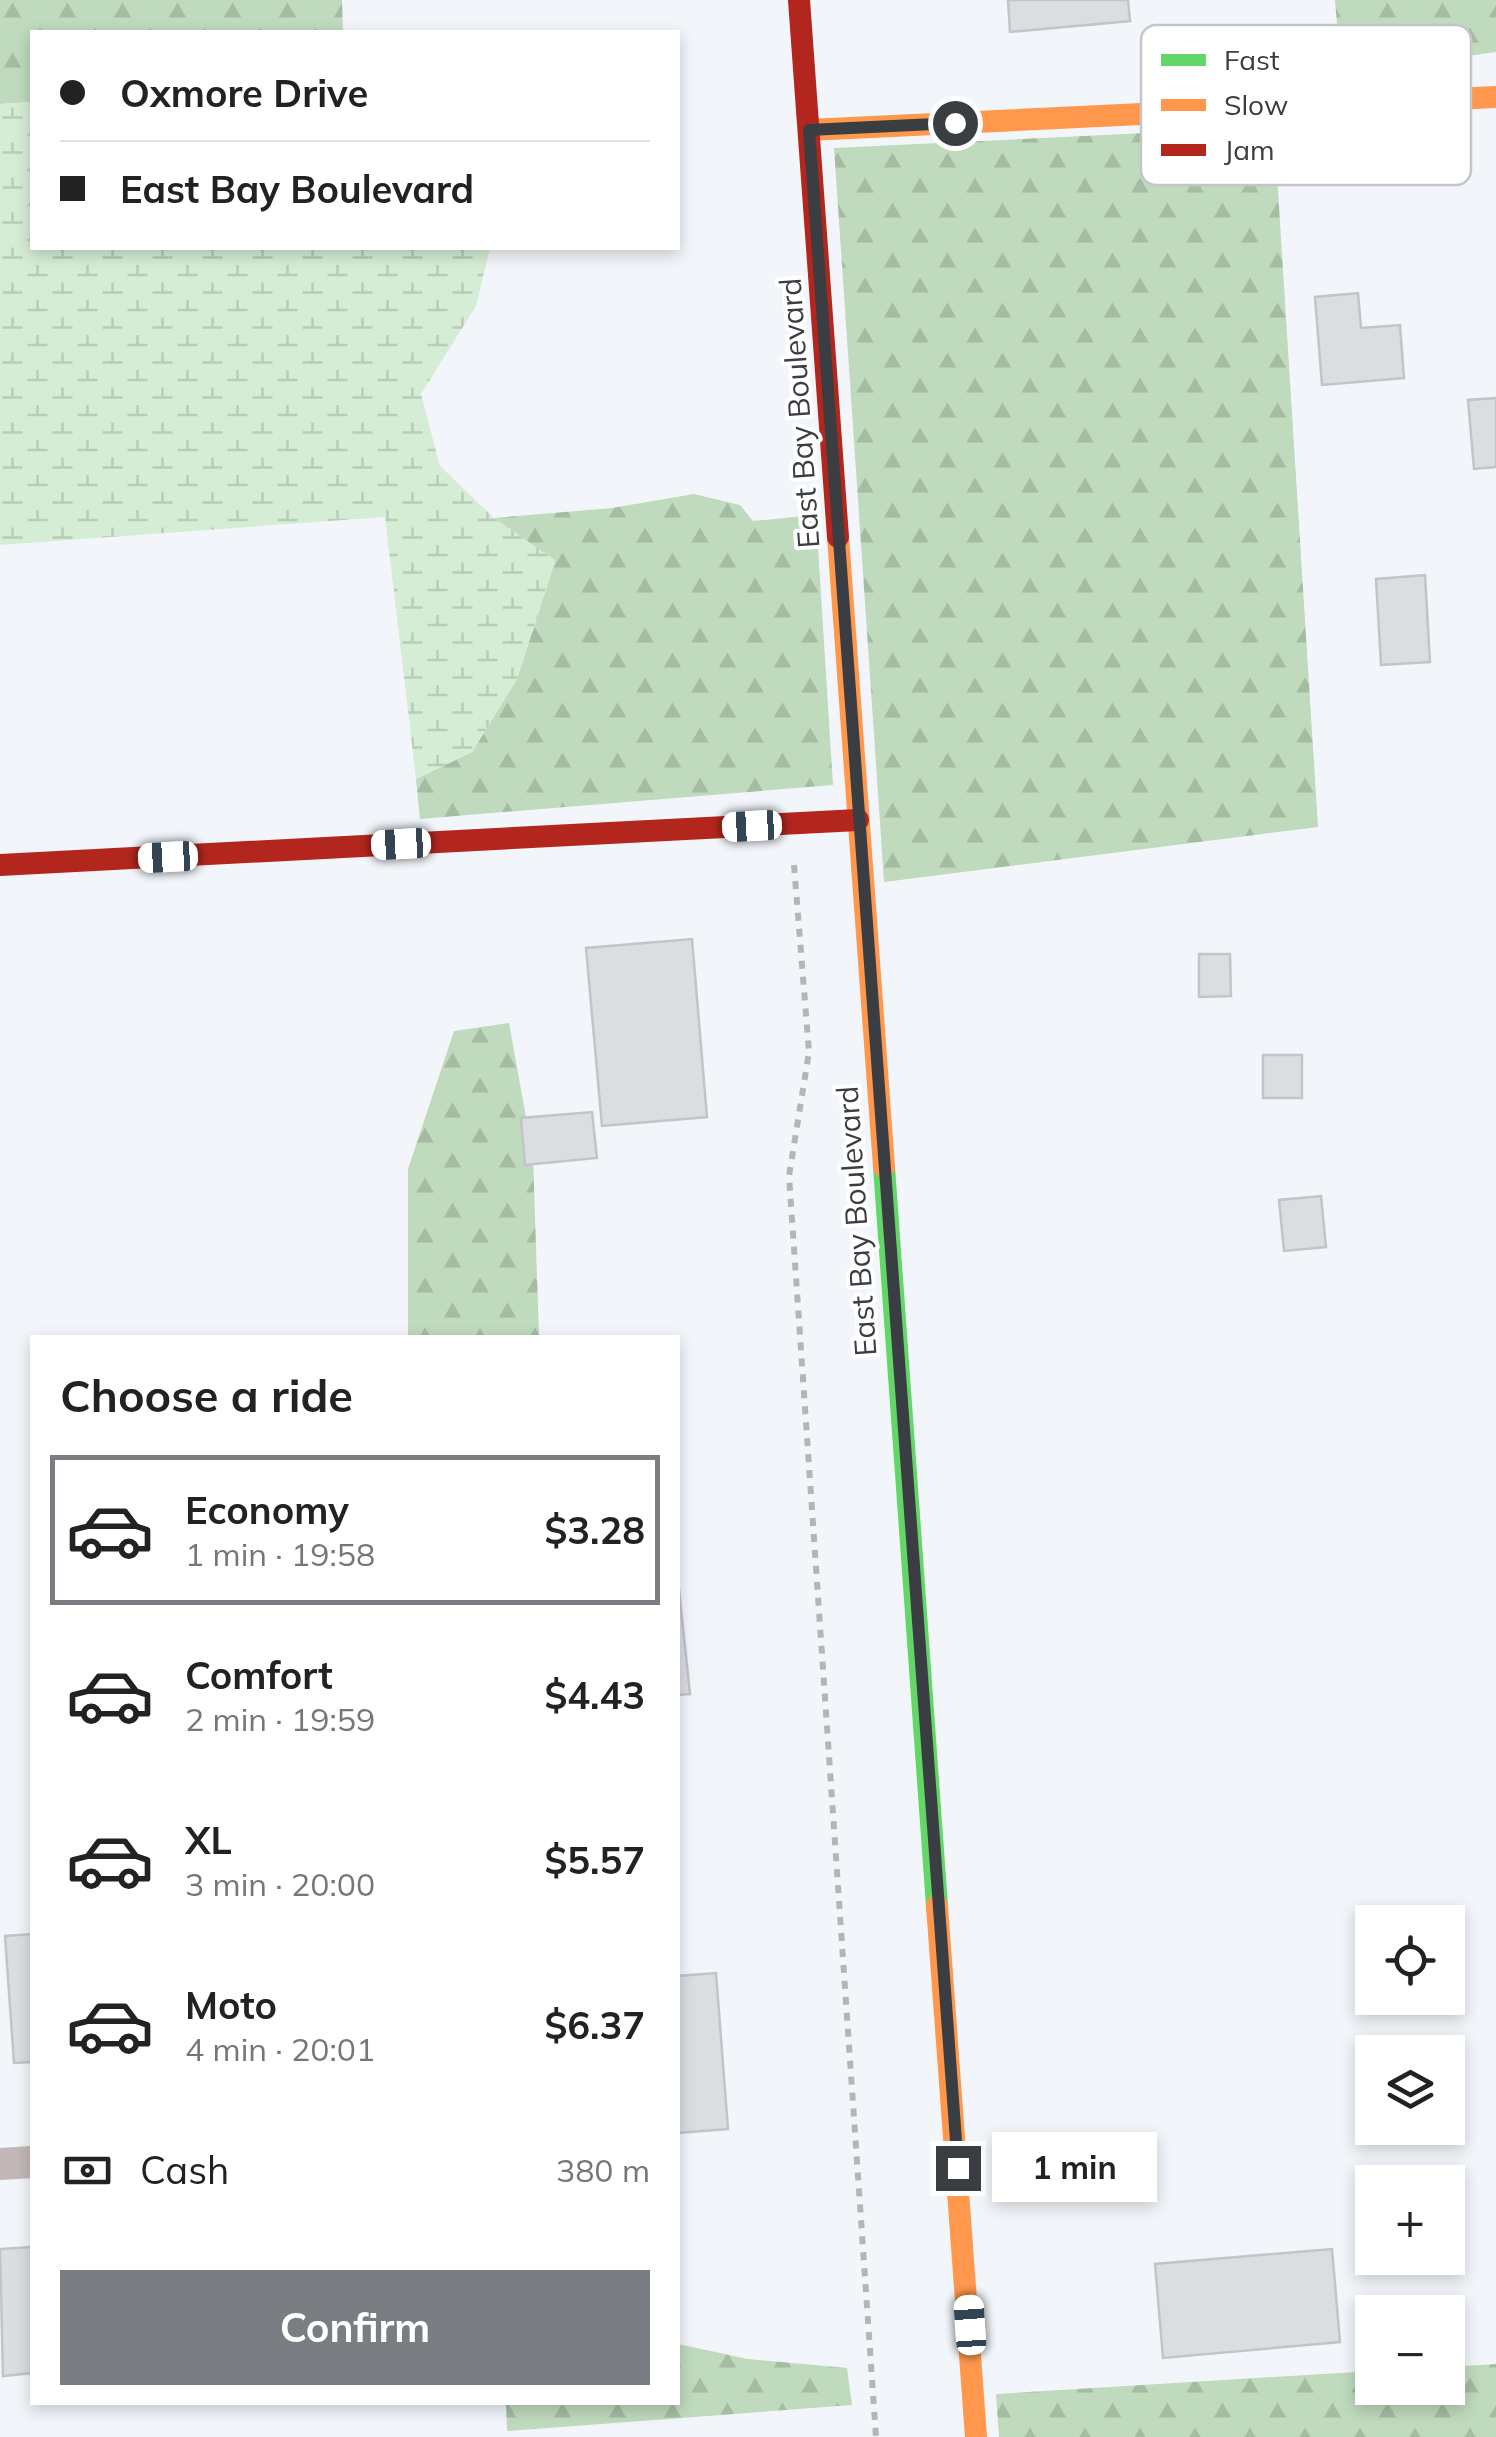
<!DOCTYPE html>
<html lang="en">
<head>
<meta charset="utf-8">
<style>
  :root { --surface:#fff; --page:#f2f2f2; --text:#222; --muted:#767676; --line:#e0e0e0; --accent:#7a7e82 }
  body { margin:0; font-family:Mulish,sans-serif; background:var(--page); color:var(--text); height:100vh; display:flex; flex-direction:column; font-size:38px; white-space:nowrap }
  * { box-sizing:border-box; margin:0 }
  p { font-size:32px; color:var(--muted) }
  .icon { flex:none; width:55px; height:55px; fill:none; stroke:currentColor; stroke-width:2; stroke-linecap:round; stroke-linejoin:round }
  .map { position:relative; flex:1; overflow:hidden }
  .sheet { position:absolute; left:30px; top:1335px; width:650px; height:1070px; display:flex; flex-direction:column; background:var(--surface); border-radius:0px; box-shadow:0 5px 15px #0003 }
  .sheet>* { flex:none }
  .banner { position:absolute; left:30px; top:30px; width:650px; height:220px; border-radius:0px; box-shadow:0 5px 15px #0003; display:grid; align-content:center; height:220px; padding:0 30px; background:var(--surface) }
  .buttons { position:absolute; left:1355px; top:1905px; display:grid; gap:20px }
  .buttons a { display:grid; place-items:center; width:110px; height:110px; border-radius:0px; background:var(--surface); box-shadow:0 5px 15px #0003; font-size:50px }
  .end { position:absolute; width:45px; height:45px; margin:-22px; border:12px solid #3a3d41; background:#fff; box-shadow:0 0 0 5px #fff }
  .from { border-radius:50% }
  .bubble { position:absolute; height:70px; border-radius:0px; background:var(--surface); box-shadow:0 5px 15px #0003; font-size:32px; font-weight:700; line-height:70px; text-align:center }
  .car { position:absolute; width:30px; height:60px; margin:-30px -15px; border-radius:12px; box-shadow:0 0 8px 2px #0007; background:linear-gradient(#fff 24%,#345 0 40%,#fff 0 76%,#345 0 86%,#fff 0) }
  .banner b { display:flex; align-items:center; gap:35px; height:95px; font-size:38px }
  .banner b+b { border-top:2px solid var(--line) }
  .banner i { width:25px; height:25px; background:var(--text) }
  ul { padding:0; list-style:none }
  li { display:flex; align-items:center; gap:30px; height:150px; margin:0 20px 15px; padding:0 10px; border:5px solid transparent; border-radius:0px }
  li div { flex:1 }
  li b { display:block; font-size:38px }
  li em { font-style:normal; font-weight:700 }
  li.on { border-color:var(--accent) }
  li>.icon { width:90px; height:90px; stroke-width:1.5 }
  h2 { padding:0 30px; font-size:45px; line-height:120px }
  .pay { display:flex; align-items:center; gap:25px; height:110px; padding:0 30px; font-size:38px }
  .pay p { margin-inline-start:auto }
  .cta { display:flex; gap:20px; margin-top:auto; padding:20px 30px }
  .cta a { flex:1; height:115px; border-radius:0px; background:var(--accent); color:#fff; font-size:40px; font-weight:700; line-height:115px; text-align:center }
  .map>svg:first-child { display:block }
  .forest { fill:url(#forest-firs) }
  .wetland { fill:url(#wetland-marsh) }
  .building { fill:#dbdee1; stroke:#c1c4c8; stroke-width:2.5 }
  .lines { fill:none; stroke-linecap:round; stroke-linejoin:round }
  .path { stroke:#b9b4b4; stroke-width:6; stroke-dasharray:8 8; stroke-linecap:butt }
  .street { stroke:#c2b8b7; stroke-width:32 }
  .fast { stroke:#63d668; stroke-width:22 }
  .slow { stroke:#ff974d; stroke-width:22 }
  .jam { stroke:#b3261e; stroke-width:22 }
  .route { stroke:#3a3d41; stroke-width:12 }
  .labels { text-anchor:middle; stroke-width:8; stroke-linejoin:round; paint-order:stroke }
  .street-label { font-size:30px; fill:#3a3d41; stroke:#fff }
  .key { fill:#fff; stroke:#c4c5c6; stroke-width:2.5 }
  .key-label { font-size:28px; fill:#3a3d41 }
</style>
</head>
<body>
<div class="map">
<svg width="1496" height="2437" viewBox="0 0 1496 2437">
  <defs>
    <pattern id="forest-firs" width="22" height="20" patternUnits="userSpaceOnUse" patternTransform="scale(2.5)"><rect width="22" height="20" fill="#bfdabc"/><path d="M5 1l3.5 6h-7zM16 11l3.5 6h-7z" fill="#a5bca3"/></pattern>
    <pattern id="wetland-marsh" width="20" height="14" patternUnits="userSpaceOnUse" patternTransform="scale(2.5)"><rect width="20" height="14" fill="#d6edd5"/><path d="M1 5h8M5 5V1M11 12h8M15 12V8" fill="none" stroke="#b8ccb8"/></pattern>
  </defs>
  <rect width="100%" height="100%" fill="#f2f6fa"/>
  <path class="forest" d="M0,0H342L343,32H32V102L0,104Z
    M1335,0H1496V52L1341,74Z
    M1274,127L1318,827L884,882L834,148Z
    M694,494L740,505L753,521L816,515L833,785L420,819L416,779L472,752L517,679L555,561L494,518L612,508Z
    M509,1023L533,1156L539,1337L408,1338V1169L454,1031Z
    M678,2344L748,2359L847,2368L852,2405L507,2431L506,2403L678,2402Z
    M1496,2364V2437H999L996,2394L1372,2371V2388H1448V2367Z"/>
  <path class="wetland" d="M32,102V248H490L476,306L421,394L440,466L494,518L555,560L517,679L472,752L416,779L385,517L0,545V104Z"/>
  <path class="building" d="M1008,0H1128L1130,21L1010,32Z
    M1358,293L1361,328L1400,325L1404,378L1322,385L1315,297Z
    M1496,398V467L1474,469L1468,400Z
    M1425,575L1430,662L1381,665L1376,579Z
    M692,939L707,1117L602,1126L586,948Z
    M1199,954H1230L1231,996L1199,997Z
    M1263,1055H1302V1098H1263Z
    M592,1112L597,1158L525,1165L521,1118Z
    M1321,1196L1326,1247L1284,1251L1279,1200Z
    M678,1580L690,1694L678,1695Z
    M32,1934V2062L14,2063L5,1936Z
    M716,1973L728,2129L678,2133V1976Z
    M32,2247V2373L3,2376L0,2249Z
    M1332,2249L1340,2342L1163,2358L1155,2264Z"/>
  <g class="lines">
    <path class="path" d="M794,865L809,1052L789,1176L876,2437"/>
    <path class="street" d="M0,2164L32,2162"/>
    <path class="fast" d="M884,1167L937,1906"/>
    <path class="slow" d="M809,130L1496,97
      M838,537L884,1167
      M937,1906L976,2437"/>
    <path class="jam" d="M799,0L838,537
      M0,865L858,820"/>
  </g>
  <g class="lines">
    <path class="route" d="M955,123L809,130L958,2168"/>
  </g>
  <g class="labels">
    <g class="street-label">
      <text transform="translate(800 413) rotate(-94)" y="10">East Bay Boulevard</text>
      <text transform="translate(857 1221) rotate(-94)" y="10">East Bay Boulevard</text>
    </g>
  </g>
  <rect x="1141" y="25" width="330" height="160" rx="15" class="key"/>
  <rect x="1161" y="54" width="45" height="12" fill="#63d668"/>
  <rect x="1161" y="99" width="45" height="12" fill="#ff974d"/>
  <rect x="1161" y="144" width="45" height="12" fill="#b3261e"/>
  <g class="key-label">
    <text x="1224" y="70">Fast</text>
    <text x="1224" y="115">Slow</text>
    <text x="1224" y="160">Jam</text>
  </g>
</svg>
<div class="buttons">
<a><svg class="icon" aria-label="locate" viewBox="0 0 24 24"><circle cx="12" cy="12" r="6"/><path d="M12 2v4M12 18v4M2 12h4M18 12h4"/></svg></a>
<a><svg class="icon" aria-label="layers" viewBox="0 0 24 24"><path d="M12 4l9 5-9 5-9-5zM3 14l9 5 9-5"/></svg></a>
<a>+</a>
<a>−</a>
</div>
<i class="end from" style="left:955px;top:123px"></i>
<i class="end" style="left:958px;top:2168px"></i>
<div class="bubble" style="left:992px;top:2132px;width:165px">1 min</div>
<i class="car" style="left:752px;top:826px;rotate:267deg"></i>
<i class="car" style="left:401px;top:844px;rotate:267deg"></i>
<i class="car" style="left:168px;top:857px;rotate:267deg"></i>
<i class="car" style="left:970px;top:2325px;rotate:356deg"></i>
<div class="banner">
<b><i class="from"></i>Oxmore Drive</b>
<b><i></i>East Bay Boulevard</b>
</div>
<section class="sheet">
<h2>Choose a ride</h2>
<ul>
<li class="on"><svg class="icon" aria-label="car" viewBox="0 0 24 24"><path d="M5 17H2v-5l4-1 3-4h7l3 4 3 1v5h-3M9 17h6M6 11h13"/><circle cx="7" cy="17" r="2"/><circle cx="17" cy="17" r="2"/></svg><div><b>Economy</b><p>1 min · 19:58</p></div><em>$3.28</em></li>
<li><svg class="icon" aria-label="car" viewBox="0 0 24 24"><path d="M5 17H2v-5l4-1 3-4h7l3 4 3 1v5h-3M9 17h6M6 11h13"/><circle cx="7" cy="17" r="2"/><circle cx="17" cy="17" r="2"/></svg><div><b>Comfort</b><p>2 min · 19:59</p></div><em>$4.43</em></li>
<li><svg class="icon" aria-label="car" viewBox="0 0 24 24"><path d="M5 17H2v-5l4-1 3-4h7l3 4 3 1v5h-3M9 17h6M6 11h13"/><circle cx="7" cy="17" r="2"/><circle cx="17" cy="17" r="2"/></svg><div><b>XL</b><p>3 min · 20:00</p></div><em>$5.57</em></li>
<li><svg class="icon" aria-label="car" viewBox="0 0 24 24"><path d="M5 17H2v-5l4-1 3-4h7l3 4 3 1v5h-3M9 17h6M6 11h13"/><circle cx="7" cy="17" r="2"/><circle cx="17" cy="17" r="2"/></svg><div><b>Moto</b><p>4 min · 20:01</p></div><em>$6.37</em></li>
</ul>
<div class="pay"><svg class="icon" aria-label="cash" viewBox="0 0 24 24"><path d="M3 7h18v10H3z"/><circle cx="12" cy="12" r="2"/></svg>Cash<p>380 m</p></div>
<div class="cta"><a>Confirm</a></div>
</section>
</div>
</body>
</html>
